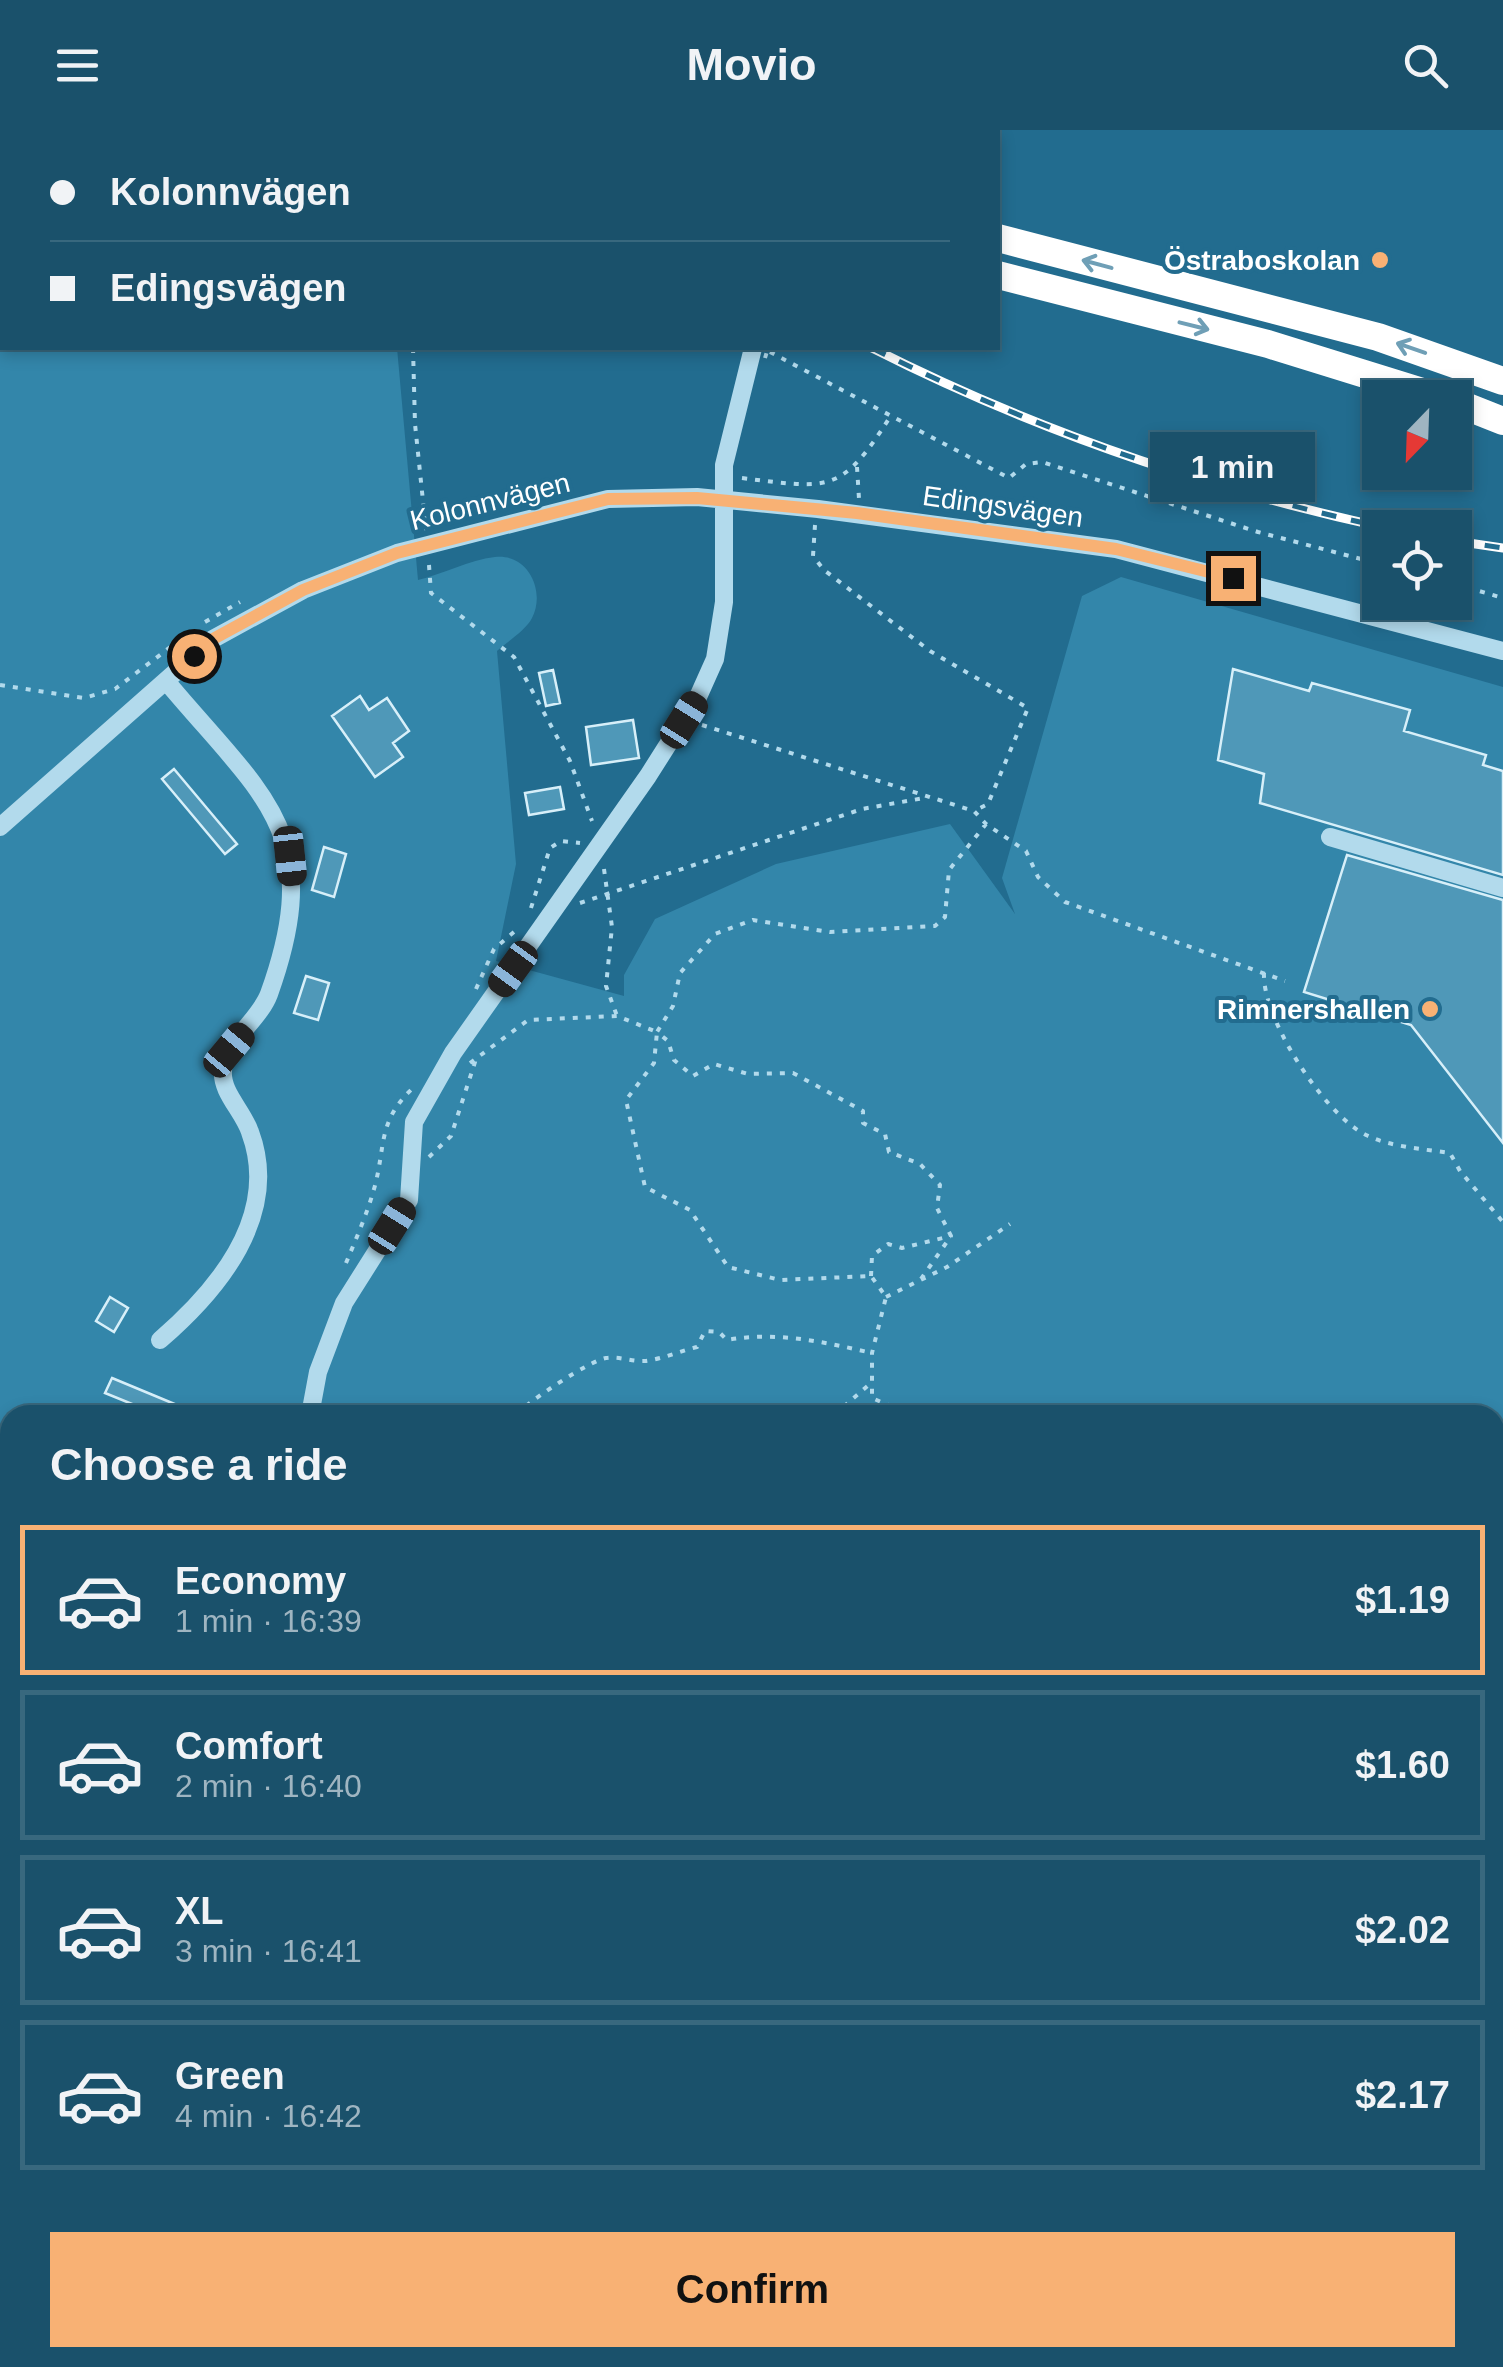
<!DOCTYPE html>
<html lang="en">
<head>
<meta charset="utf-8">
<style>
  :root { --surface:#1a516b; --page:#235771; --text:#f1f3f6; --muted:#9fb5c1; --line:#38687e; --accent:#f8b174 }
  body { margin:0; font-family:Helvetica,sans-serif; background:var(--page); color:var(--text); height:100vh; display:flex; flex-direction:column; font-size:38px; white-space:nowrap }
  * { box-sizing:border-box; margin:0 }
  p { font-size:32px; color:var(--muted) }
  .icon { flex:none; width:55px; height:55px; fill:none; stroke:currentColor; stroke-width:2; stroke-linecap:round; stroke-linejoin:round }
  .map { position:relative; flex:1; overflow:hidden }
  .details { position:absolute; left:0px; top:1275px; width:1505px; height:962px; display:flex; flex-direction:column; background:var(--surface); border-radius:30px 30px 0 0; box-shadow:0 5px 15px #0003,0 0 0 2px var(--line) }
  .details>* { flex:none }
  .top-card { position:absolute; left:0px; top:0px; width:1000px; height:220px; box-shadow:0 5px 15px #0003,0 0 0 2px var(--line); display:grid; align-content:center; height:220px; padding:0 50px; background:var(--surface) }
  .needle { width:65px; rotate:203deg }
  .tools { position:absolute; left:1362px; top:250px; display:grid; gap:20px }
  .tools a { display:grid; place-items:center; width:110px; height:110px; border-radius:0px; background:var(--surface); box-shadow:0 5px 15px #0003,0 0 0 2px var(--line); font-size:50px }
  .end { position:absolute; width:45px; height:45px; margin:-22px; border:12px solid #f8b174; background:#111; box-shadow:0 0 0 5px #111 }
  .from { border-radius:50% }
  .bubble { position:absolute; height:70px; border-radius:0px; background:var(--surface); box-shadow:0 5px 15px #0003,0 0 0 2px var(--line); font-size:32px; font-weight:600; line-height:70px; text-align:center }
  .car { position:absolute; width:30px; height:60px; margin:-30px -15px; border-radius:12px; box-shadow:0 0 8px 2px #0007; background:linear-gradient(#222 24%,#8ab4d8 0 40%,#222 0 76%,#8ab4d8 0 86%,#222 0) }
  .top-card b { display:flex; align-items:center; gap:35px; height:95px; font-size:38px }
  .top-card b+b { border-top:2px solid var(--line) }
  .top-card i { width:25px; height:25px; background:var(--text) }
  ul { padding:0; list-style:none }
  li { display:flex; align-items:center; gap:30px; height:150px; margin:0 20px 15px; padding:0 30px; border:5px solid var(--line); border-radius:0px }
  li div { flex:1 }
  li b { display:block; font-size:38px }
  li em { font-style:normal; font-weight:600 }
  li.selected { border-color:var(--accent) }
  li>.icon { width:90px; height:90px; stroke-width:1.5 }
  h2 { padding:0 50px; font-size:45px; line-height:120px }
  .cta { display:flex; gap:20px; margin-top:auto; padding:20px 50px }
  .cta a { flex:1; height:115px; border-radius:0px; background:var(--accent); color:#111; font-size:40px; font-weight:600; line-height:115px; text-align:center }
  header { display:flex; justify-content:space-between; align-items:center; height:130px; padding:0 50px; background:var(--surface); font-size:45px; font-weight:600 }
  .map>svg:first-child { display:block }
  .green { fill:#3386aa; fill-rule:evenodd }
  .building { fill:#4f98b8; stroke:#d7eff9; stroke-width:2.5 }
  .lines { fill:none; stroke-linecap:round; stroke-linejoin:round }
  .path { stroke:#b2daec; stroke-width:4; stroke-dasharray:5 8; stroke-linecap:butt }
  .minor { stroke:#b2daec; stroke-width:18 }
  .highway { stroke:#fff; stroke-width:28 }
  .rail-casing { stroke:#fff; stroke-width:9 }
  .rail { stroke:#226c8f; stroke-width:5; stroke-dasharray:15; stroke-linecap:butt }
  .path-bridge { stroke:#b2daec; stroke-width:4; stroke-dasharray:5 8; stroke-linecap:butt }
  .oneway { stroke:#6f9fb6 }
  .route { stroke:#f8b174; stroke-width:12 }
  .poi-dot { fill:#f8b174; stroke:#226c8f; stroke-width:4 }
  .labels { text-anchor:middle; stroke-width:8; stroke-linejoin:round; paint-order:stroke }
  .poi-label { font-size:28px; font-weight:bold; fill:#fff; stroke:#226c8f; text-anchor:end }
  .street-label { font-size:28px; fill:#fff; stroke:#226c8f }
</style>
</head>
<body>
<header><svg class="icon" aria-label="menu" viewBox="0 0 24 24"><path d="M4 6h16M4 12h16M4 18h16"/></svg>Movio<svg class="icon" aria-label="search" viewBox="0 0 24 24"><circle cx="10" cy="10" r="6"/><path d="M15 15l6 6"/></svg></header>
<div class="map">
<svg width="1503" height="2237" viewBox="0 0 1503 2237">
  <rect width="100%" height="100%" fill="#226c8f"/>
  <path class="green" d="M0,0H326L2,2V218H397L418,450C443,444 469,430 495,427C528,423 546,461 532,488C526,500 507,512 497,521L516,734L496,831L624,866V845L655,789L776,734L950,694L1015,784L1002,748L1082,466L1121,447L1503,557V2237H0ZM10,1285H1495V2228H10Z"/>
  <path class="building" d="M1233,539L1309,561L1312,553L1410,580L1404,601L1486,625L1483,635L1503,641V745L1260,673L1264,644L1218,630Z
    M553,540L560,573L546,576L539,543Z
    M360,566L369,580L387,568L409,601L393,613L403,627L375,647L332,586Z
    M633,590L639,628L591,635L586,597Z
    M174,639L237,714L225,724L162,649Z
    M560,657L564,679L529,685L525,663Z
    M324,717L346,724L334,767L312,760Z
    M1347,725L1503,770V1013L1411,895L1304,862Z
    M306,846L329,853L318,890L294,883Z
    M110,1167L128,1178L114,1202L96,1191Z
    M112,1248L201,1285H159L105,1263Z"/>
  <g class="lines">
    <path class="path" d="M337,0L338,2
      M432,0L436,2
      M413,218L415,294L426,400
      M770,222L1009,348L1026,334L1042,332L1258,402L1380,434
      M857,337L859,369
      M742,348C830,359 841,364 890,287
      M815,395L813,426L824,440L930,521L1028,578L988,674L974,681
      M429,435L431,463L514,527L570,631L592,691
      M1455,454L1503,468
      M205,492L240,472
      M0,555L84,568L115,559L193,500
      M702,595L974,681L986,694L1026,721L1038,747L1065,772L1285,851
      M604,739L612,797L606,856L617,886
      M580,773L862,679L924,668
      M531,778L550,718L561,711L580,713
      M1264,843C1262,889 1325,985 1366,1005C1390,1017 1424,1019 1450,1023L1460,1041L1503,1092
      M476,859L494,819L514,802
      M470,933L528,890L617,886L657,902L654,933L626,970L645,1057L690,1080L728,1137L780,1150L871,1146L886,1167L872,1223V1268L911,1285
      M429,1027L451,1006L476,929
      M346,1133C356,1109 367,1084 374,1059C386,1017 377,992 412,959
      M871,1146L872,1126L888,1114L902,1118L951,1106
      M921,1149L951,1106L937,1078L940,1055L920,1034L889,1022L885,1004L863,993V981L793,943L748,944L714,934L693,946L674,930L668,911L657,902L673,876L680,843L715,804L753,790L830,802L935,796L945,787L949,740L986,694
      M886,1167L947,1137L1010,1094
      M517,1285C525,1273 591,1230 606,1228C619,1226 632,1232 645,1231C662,1229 681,1221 697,1217L705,1201L719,1202L727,1210C777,1201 824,1212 872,1223
      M834,1285L872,1252
      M1495,1816L1503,1807
      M1495,2159L1503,2147
      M339,2228L342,2237
      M604,2228L605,2237
      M939,2228L941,2237
      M1117,2228L1119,2237
      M49,2237L52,2228
      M238,2237L245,2228
      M292,2237L301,2228
      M590,2237V2228
      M1460,2237L1464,2228"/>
    <path class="minor" d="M805,2L806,0
      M0,697L213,509L303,460L397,423L608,369L697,367L818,379L1116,419L1503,521
      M1330,707L1503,758
      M160,1210C218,1160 281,1085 250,1002C243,981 221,962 223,941C224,912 259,891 269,864C327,702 263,667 166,551
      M310,1285L318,1242L344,1173L409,1070L414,992L453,923L648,646L698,567L715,529L724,472V335L753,218"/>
    <path class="highway" d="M645,0L650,2
      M720,0L725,2
      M998,108L1378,207L1503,251
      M998,145L1268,214L1442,268
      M1455,272L1503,291"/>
    <defs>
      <path id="rail" d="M519,0L522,2
        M872,218C1034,300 1210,360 1387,398
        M1455,411L1503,418"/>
    </defs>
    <use href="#rail" class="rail-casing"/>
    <use href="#rail" class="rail"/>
    <path class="path-bridge" d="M765,228L768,218"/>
  </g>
  <defs><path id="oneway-shaft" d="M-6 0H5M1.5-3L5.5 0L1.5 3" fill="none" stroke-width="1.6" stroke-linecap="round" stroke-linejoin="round" transform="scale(2.5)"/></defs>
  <g class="oneway">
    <use href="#oneway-shaft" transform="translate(1097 134) rotate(-165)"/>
    <use href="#oneway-shaft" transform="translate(1194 196) rotate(14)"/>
    <use href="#oneway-shaft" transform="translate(1411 218) rotate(-161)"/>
  </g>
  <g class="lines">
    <path class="route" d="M194,526L213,509L303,460L397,423L608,369L697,368L857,383L1116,419L1233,448"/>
  </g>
  <g class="poi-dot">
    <circle cx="1380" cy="130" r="10"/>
    <circle cx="1430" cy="879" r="10"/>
  </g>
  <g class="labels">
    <g class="poi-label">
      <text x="1360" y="140">Östraboskolan</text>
      <text x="1410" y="889">Rimnershallen</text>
    </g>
    <g class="street-label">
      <text transform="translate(490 371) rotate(-14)" y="10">Kolonnvägen</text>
      <text transform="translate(1003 376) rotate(8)" y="10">Edingsvägen</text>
    </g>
  </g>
</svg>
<div class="tools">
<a><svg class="needle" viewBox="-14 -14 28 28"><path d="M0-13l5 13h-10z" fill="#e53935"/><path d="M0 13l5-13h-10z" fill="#9fb5c1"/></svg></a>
<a><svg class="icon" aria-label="locate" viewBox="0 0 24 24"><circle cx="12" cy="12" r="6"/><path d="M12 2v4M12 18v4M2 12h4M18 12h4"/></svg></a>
</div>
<i class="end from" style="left:194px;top:526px"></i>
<i class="end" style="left:1233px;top:448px"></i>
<div class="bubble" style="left:1150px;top:302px;width:165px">1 min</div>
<i class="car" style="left:684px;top:590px;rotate:32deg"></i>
<i class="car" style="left:290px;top:726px;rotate:174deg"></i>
<i class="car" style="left:513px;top:839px;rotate:216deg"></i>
<i class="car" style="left:229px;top:920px;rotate:40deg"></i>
<i class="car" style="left:392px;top:1096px;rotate:32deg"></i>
<div class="top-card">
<b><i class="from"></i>Kolonnvägen</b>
<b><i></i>Edingsvägen</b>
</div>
<section class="details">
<h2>Choose a ride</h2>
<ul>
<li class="selected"><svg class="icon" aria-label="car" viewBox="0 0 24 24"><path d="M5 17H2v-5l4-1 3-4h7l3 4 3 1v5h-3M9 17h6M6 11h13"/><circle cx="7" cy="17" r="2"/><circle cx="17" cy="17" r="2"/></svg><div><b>Economy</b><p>1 min · 16:39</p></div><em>$1.19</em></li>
<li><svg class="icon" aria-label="car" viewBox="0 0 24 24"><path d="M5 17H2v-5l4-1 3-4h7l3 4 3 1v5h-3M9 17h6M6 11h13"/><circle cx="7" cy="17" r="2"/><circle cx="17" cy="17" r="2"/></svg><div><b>Comfort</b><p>2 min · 16:40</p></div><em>$1.60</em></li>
<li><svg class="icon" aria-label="car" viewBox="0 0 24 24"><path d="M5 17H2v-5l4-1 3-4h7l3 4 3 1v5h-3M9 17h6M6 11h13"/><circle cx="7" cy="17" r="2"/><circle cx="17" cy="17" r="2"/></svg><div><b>XL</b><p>3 min · 16:41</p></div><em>$2.02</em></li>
<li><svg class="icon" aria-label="car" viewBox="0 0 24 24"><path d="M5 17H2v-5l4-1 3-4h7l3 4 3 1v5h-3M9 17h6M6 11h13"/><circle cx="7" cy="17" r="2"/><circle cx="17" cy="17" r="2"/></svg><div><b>Green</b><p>4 min · 16:42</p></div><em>$2.17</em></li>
</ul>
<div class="cta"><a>Confirm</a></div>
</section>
</div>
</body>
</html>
